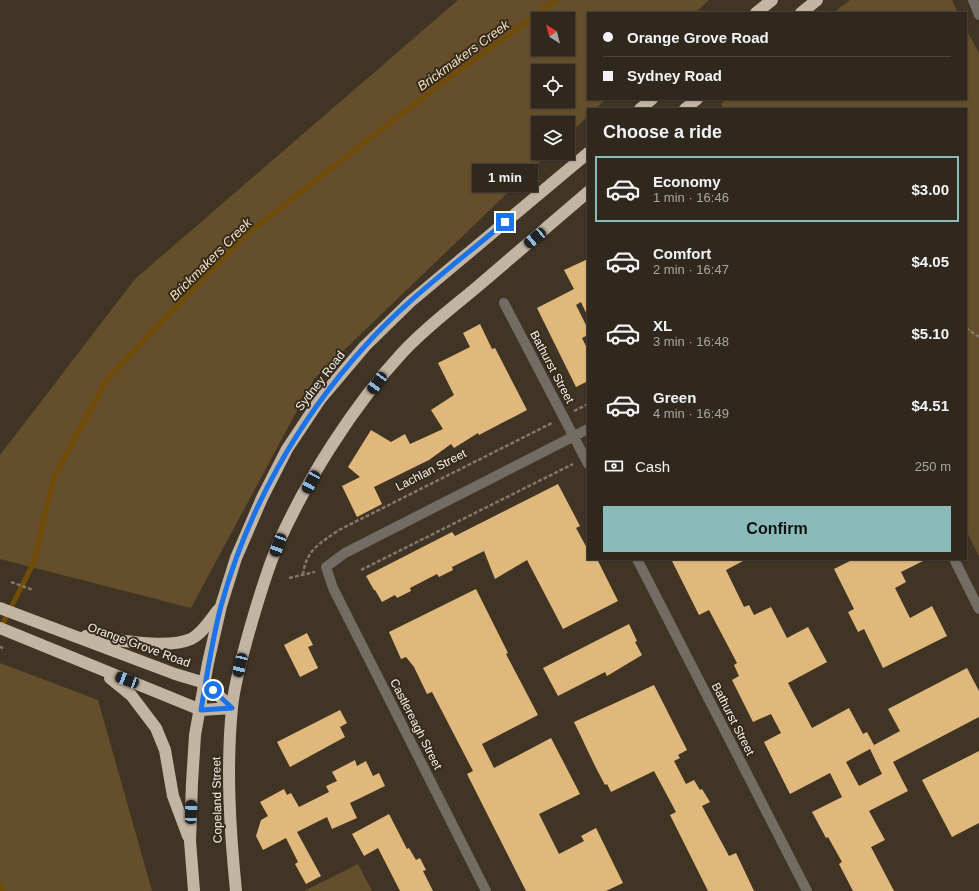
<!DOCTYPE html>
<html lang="en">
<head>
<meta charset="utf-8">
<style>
  :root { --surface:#30281c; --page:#383025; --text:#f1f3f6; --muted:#a8a6a3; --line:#4b443b; --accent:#8bbbb9 }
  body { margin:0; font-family:Helvetica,sans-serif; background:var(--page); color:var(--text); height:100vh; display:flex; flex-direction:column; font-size:15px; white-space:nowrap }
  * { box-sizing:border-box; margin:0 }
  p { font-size:13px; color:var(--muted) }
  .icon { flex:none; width:22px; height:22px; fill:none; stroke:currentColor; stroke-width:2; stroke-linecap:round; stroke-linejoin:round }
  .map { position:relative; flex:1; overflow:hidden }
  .panel { position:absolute; left:587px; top:108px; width:380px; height:452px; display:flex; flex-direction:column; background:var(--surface); border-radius:0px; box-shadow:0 1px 3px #0004,0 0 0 1px var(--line) }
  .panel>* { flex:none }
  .top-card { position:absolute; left:587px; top:12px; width:380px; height:88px; border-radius:0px; box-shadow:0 1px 3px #0004,0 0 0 1px var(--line); display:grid; align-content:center; height:88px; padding:0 16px; background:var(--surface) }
  .needle { width:26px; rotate:324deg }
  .controls { position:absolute; left:531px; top:12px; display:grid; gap:8px }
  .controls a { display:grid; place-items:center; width:44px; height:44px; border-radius:0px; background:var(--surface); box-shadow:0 1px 3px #0004,0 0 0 1px var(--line); font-size:20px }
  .end { position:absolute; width:18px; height:18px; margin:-9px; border:5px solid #1a73e8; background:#fff; box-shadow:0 0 0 2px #fff }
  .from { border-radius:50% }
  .bubble { position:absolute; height:28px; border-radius:0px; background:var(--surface); box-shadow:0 1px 3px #0004,0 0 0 1px var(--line); font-size:13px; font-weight:700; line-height:28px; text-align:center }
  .car { position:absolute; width:12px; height:24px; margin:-12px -6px; border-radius:5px; box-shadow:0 0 3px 1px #0007; background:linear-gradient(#222 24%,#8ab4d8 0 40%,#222 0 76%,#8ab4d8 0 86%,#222 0) }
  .top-card b { display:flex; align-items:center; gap:14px; height:38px; font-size:15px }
  .top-card b+b { border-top:1px solid var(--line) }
  .top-card i { width:10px; height:10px; background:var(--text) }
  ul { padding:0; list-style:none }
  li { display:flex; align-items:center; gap:12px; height:66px; margin:0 8px 6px; padding:0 8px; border:2px solid transparent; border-radius:0px }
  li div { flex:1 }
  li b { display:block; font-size:15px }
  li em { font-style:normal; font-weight:700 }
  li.current { border-color:var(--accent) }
  li>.icon { width:36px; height:36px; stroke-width:1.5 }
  h2 { padding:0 16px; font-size:18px; line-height:48px }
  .pay { display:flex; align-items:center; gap:10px; height:44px; padding:0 16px; font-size:15px }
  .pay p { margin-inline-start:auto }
  .primary-button { display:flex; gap:8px; margin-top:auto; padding:8px 16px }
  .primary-button a { flex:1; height:46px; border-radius:0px; background:var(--accent); color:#111; font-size:16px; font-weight:700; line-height:46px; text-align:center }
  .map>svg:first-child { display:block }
  .green { fill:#644e2c; fill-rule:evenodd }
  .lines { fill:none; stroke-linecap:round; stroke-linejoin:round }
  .stream { stroke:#704c07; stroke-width:5 }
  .building { fill:#e0b87c; fill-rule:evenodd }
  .path { stroke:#82786a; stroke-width:2.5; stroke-dasharray:4 2; stroke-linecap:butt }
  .street { stroke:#726c65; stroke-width:10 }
  .highway { stroke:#c2b5a2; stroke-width:12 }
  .route { stroke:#1a73e8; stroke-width:5 }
  .labels { text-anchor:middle; stroke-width:4; stroke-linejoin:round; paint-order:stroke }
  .street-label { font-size:12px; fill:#f8f1e7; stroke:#352b1c }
  .water-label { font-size:13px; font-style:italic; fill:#f7e0c1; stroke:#352b1c }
</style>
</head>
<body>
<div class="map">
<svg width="979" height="891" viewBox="0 0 979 891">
  <rect width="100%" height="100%" fill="#403525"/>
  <path class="green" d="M458,0H709L695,13H588V99H606L595,109H588V116L568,135V123H538V153H549L314,379L191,608L0,559V455L135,279ZM538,19H568V49H538ZM538,71H568V101H538Z
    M850,0H952L958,13H833Z
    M966,29L979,53V556L966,530V109H724L721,104L726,99H966Z
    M0,663L98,700L152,891H0Z
    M358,864L372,891H304Z"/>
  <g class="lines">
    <path class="stream" d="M0,629L34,562L54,477L107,379L245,235L430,92L556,0
      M0,885L2,891"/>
  </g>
  <path class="building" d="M588,259V317L581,302L576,305L588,329V335L582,338L588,350V381L576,387L537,308L574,289L564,270Z
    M480,324L492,349L495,348L527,410L479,435L478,433L454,448L451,444L429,460L374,487L382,504L357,517L342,486L360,477L348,467L371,430L391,442L405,434L410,444L443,429L431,410L454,395L438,363L470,347L463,333Z
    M558,484L580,526L576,528L588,550V559H597L618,601L563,629L527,560L495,579L484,551L452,567L453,570L439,577L437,574L410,588L411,591L397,598L395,595L382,602L375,590H374L366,576L452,532L455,536Z
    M671,559H747L726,570L744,607L749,605L754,615L771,607L787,638L808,627L827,662L788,683L812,728L849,708L863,734L867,732L874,745L900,731L888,709L967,668L979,691V717L893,762L908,791L869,811L885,840L871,847L894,891H853L839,864L842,862L828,837L826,838L812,812L842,797L830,773L790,794L764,742L781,733L771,714L753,722L732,680L739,676L734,665L737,663L709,610L699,615ZM870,749L882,774L859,786L846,762Z
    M854,559H927L901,572L906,582L895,588L910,618L932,606L947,636L883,668L864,629L858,632L848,612L854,609L834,569Z
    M476,589L508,653L506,654L538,715L482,744L494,768L551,738L580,794L539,814L559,854L584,841L581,836L596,828L623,883L606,891H526L467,774L473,771L432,692L427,694L414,667L406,657L401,659L389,632Z
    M629,624L637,641L635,642L642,655L607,676L605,672L558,696L543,668Z
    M307,633L313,645L308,647L318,668L300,677L284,645Z
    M654,685L687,750L678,755L680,758L674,761L686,784L694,780L700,790L702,789L710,802L702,806L729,856L736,853L754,891H708L670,815L676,812L654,771L611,792L607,784L605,785L596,768L574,722Z
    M340,710L347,723L340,727L345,737L290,767L277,742Z
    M979,751V823L952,837L922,780Z
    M355,760L357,766L366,761L373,776L379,773L385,786L350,803L357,818L332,829L327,817L297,832L321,876L306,884L295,864L298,862L286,838L263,850L256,836L261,820L268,816L260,802L284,789L287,795L291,793L299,807L329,792L326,786L337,781L332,772Z
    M389,814L407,849L409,848L416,860L420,858L426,870L423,871L433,891H400L378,848L364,856L352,834Z"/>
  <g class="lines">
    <path class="path" d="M966,328L979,337
      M574,411L588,404
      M361,570L573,464
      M303,575C306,550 319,544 339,530L552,423
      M289,578L315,572
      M11,582L33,590
      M0,647L3,648"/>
    <path class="street" d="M973,0L979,15
      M504,303L588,464
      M637,559L807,891
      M954,559L979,609
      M486,891L333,588L326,567L345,553L588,429"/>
    <path class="highway" d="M756,13L772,0
      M801,13L817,0
      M640,109L652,99
      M685,109L697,99
      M0,608L175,674L205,683L232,708
      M0,628L201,710L232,708
      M86,636C114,639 166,650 191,639C203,633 210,620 218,610
      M110,678L131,695L156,728L165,750L173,796L188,836
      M194,891L190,841L192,783L195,735L208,663L221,606L236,558L262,498L287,449L321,398L365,346L410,302L588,153
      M236,891C230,831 226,769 232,708C234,685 241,662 247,639C256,607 265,575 278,544C307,479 354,405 402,353C425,328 452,308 477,287C514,255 551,224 588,192"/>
  </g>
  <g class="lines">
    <path class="route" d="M213,690L232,708L201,710C207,675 212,640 221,606C247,510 298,420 365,346C406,300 458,262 505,222"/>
  </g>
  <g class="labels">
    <g class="street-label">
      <text transform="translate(552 367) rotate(62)" y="4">Bathurst Street</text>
      <text transform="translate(320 381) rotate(-52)" y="4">Sydney Road</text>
      <text transform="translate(431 470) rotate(-27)" y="4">Lachlan Street</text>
      <text transform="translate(139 645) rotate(20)" y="4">Orange Grove Road</text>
      <text transform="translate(733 719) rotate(63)" y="4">Bathurst Street</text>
      <text transform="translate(416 724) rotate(63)" y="4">Castlereagh Street</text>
      <text transform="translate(217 800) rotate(-91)" y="4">Copeland Street</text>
    </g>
    <g class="water-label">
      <text transform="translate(463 55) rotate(-36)" y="5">Brickmakers Creek</text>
      <text transform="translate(210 259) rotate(-45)" y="5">Brickmakers Creek</text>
    </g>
  </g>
</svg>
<div class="controls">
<a><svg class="needle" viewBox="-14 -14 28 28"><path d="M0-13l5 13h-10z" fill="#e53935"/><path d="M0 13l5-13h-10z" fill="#a8a6a3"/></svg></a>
<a><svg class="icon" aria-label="locate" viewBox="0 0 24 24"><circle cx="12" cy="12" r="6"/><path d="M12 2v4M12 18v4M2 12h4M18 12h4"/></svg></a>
<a><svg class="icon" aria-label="layers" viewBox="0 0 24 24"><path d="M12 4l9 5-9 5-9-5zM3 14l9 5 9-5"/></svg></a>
</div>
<i class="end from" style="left:213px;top:690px"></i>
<i class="end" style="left:505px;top:222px"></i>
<div class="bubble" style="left:472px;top:164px;width:66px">1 min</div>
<i class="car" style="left:535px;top:238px;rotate:230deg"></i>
<i class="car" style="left:377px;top:383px;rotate:216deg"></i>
<i class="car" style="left:311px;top:482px;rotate:208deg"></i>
<i class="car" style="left:278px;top:545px;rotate:200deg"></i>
<i class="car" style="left:240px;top:665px;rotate:193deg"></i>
<i class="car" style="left:127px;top:680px;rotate:291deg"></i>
<i class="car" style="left:191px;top:812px;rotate:2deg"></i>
<div class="top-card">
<b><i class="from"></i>Orange Grove Road</b>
<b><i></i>Sydney Road</b>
</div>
<section class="panel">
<h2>Choose a ride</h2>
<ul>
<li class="current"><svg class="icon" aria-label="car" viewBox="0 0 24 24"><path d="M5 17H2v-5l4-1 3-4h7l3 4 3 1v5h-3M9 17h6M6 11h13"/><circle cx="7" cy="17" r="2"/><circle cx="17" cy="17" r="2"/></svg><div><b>Economy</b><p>1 min · 16:46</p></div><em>$3.00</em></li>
<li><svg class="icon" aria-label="car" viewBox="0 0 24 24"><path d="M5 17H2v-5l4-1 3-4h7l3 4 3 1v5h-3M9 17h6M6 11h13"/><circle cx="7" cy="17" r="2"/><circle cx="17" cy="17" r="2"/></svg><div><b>Comfort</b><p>2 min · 16:47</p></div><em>$4.05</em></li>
<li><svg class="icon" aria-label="car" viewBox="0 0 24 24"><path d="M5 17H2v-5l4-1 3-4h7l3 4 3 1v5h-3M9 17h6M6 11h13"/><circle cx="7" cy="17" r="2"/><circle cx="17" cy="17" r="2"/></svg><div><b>XL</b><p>3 min · 16:48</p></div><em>$5.10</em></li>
<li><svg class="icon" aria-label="car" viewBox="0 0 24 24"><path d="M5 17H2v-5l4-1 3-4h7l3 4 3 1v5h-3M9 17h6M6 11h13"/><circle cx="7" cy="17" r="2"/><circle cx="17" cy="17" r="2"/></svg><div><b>Green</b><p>4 min · 16:49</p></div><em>$4.51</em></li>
</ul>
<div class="pay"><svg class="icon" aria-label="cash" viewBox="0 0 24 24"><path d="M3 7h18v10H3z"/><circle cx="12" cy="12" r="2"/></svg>Cash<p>250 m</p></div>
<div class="primary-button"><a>Confirm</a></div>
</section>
</div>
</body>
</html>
